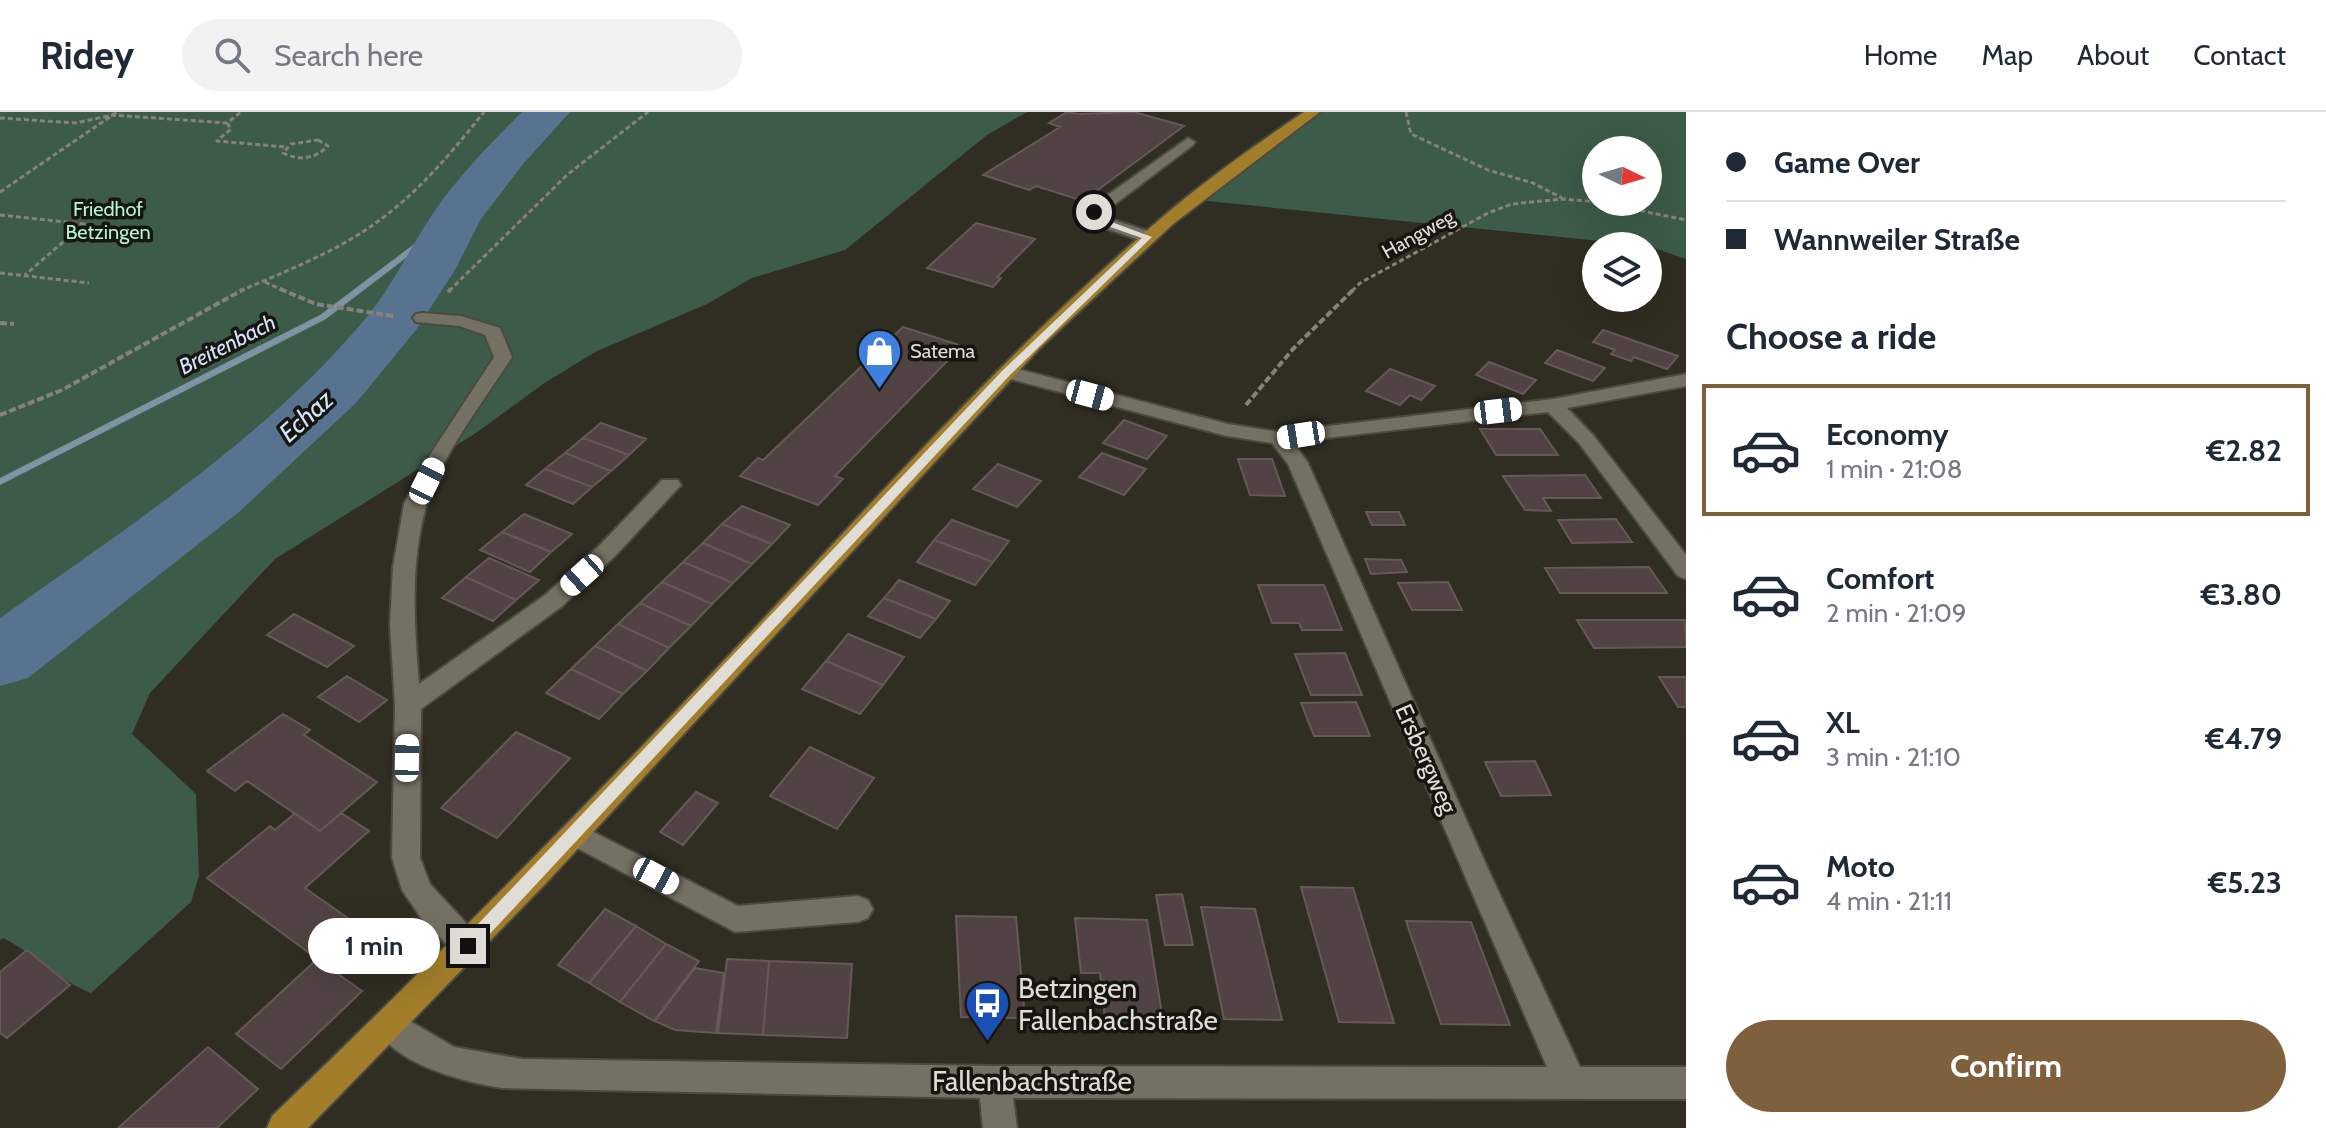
<!DOCTYPE html>
<html lang="en">
<head>
<meta charset="utf-8">
<style>
  :root { --surface:#fff; --page:#f2f2f3; --text:#1f2937; --muted:#747a83; --line:#e0e1e3; --accent:#7e613c }
  body { margin:0; font-family:Cabin,sans-serif; background:var(--page); color:var(--text); height:100vh; display:flex; flex-direction:column; font-size:30px; white-space:nowrap }
  * { box-sizing:border-box; margin:0 }
  p { font-size:26px; color:var(--muted) }
  .icon { flex:none; width:44px; height:44px; fill:none; stroke:currentColor; stroke-width:2; stroke-linecap:round; stroke-linejoin:round }
  .map { position:relative; flex:1; overflow:hidden }
  .details { display:flex; flex-direction:column; background:var(--surface); width:640px }
  .details>* { flex:none }
  .hud { display:grid; align-content:center; height:176px; padding:0 40px; background:var(--surface) }
  .needle { width:52px; rotate:95deg }
  .tools { position:absolute; left:1582px; top:24px; display:grid; gap:16px }
  .tools a { display:grid; place-items:center; width:80px; height:80px; border-radius:50%; background:var(--surface); box-shadow:0 8px 32px #0002; font-size:40px }
  .end { position:absolute; width:36px; height:36px; margin:-18px; border:10px solid #dfddd6; background:#111; box-shadow:0 0 0 4px #111 }
  .from { border-radius:50% }
  .bubble { position:absolute; height:56px; border-radius:28px; background:var(--surface); box-shadow:0 8px 32px #0002; font-size:26px; font-weight:800; line-height:56px; text-align:center }
  .car { position:absolute; width:24px; height:48px; margin:-24px -12px; border-radius:10px; box-shadow:0 0 6px 2px #0007; background:linear-gradient(#fff 24%,#345 0 40%,#fff 0 76%,#345 0 86%,#fff 0) }
  .hud b { display:flex; align-items:center; gap:28px; height:76px; font-size:30px }
  .hud b+b { border-top:2px solid var(--line) }
  .hud i { width:20px; height:20px; background:var(--text) }
  ul { padding:0; list-style:none }
  li { display:flex; align-items:center; gap:24px; height:132px; margin:0 16px 12px; padding:0 24px; border:4px solid transparent; border-radius:0px }
  li div { flex:1 }
  li b { display:block; font-size:30px }
  li em { font-style:normal; font-weight:800 }
  li.current { border-color:var(--accent) }
  li>.icon { width:72px; height:72px; stroke-width:1.5 }
  h2 { padding:0 40px; font-size:36px; line-height:96px }
  .action { display:flex; gap:16px; margin-top:auto; padding:16px 40px }
  .action a { flex:1; height:92px; border-radius:48px; background:var(--accent); color:#fff; font-size:32px; font-weight:800; line-height:92px; text-align:center }
  header { display:flex; align-items:center; gap:48px; box-sizing:border-box; height:112px; padding:0 40px; background:var(--surface); border-bottom:2px solid var(--line) }
  header strong { font-size:38px }
  nav { display:flex; gap:44px; margin-inline-start:auto; font-size:28px }
  .search { width:560px; height:72px; background:var(--page); display:flex; align-items:center; gap:20px; box-sizing:border-box; padding:0 28px; border-radius:44px; color:var(--muted); font-size:30px }
  main { display:flex; flex:1; min-height:0 }
  .map>svg:first-child { display:block }
  .green { fill:#3d5b49; fill-rule:evenodd }
  .lines { fill:none; stroke-linecap:round; stroke-linejoin:round }
  .stream { fill:#8093a5; fill-rule:evenodd }
  .river { fill:#587390; fill-rule:evenodd }
  .building { fill:#514343; stroke:#675858; stroke-width:2 }
  .minor-casing { stroke:#4c4940; stroke-width:4 }
  .major-casing { stroke:#4c4940; stroke-width:4 }
  .path-far1 { stroke:#858279; stroke-width:3; stroke-dasharray:5 3; stroke-linecap:butt }
  .path { stroke:#858279; stroke-width:4; stroke-dasharray:7 3; stroke-linecap:butt }
  .minor { fill:#747063; fill-rule:evenodd }
  .major { fill:#a27e2a; fill-rule:evenodd }
  .route { fill:#dfddd6 }
  .labels { text-anchor:middle; stroke-width:7; stroke-linejoin:round; paint-order:stroke }
  .far-park-label { font-size:20px; fill:#b3f5ce; stroke:#171510 }
  .far-street-label { font-size:20px; fill:#dfddd6; stroke:#171510 }
  .far-poi-label { font-size:20px; fill:#dfddd6; stroke:#171510; text-anchor:start }
  .far-water-label { font-size:22px; font-style:italic; fill:#d2e4f9; stroke:#171510 }
  .street-label { font-size:24px; fill:#dfddd6; stroke:#171510 }
  .water-label { font-size:26px; font-style:italic; fill:#d2e4f9; stroke:#171510 }
  .near-poi-label { font-size:28px; fill:#dfddd6; stroke:#171510; text-anchor:start }
  .near-street-label { font-size:28px; fill:#dfddd6; stroke:#171510 }
</style>
</head>
<body>
<header>
<strong>Ridey</strong>
<div class="search"><svg class="icon" aria-label="search" viewBox="0 0 24 24"><circle cx="10" cy="10" r="6"/><path d="M15 15l6 6"/></svg>Search here</div>
<nav><a>Home</a><a>Map</a><a>About</a><a>Contact</a></nav>
</header>
<main>
<div class="map">
<svg width="1686" height="1016" viewBox="0 0 1686 1016">
  <rect width="100%" height="100%" fill="#302d22"/>
  <path class="green" d="M0,0H1027L987,23L845,138L752,166L707,192L595,240L543,272L479,319L275,447L150,581L132,622L196,682L199,764L191,790L91,881C58,868 35,842 3,826L0,828Z
    M1308,0H1686V147L1648,134L1188,87ZM1596,38H1648V90H1596Z"/>
  <g class="lines">
    <path class="stream" d="M454,102L461,104L326,207L0,373V366L320,203Z"/>
    <path class="river" d="M522,0H570L523,52L481,107L455,158L416,218L356,291L239,400L28,566L0,574V506C127,415 264,328 365,207C393,174 410,135 434,100C459,63 491,31 522,0Z"/>
  </g>
  <path class="building" d="M1067,0L1079,2L1134,0L1184,14L1083,89L1036,74L1029,78L983,63L1060,15L1049,11Z
    M976,111L1035,127L997,165L1001,166L993,175L927,156Z
    M903,215L962,234L835,364L843,367L818,393L740,364L758,346L763,348Z
    M1603,218L1678,244L1667,257L1634,245L1631,249L1611,242L1615,238L1593,230Z
    M1557,238L1605,256L1593,269L1545,251Z
    M1489,250L1536,268L1523,282L1476,263Z
    M1390,257L1435,274L1421,288L1410,283L1400,293L1366,279Z
    M1124,308L1167,324L1147,347L1103,331Z
    M601,311L646,327L629,343L583,326Z
    M1480,317H1540L1558,343H1496Z
    M583,326L629,343L611,359L565,341Z
    M565,341L611,359L592,375L545,357Z
    M1102,341L1146,357L1124,383L1079,365Z
    M1238,347H1272L1285,384L1250,383Z
    M998,352L1041,369L1017,395L973,377Z
    M545,357L592,375L573,392L526,373Z
    M1585,363L1601,386H1543L1551,399L1525,398L1503,364Z
    M742,394L790,413L772,432L722,412Z
    M1366,400H1399L1405,413H1372Z
    M524,402L572,422L551,440L502,420Z
    M1616,407L1632,430L1572,431L1558,408Z
    M952,408L1009,429L993,450L934,428Z
    M722,412L772,432L752,452L703,431Z
    M502,420L551,440L530,460L480,438Z
    M934,428L993,450L975,473L917,450Z
    M703,431L752,452L733,471L683,450Z
    M489,446L539,468L516,488L466,465Z
    M1365,447L1401,448L1407,460L1371,462Z
    M683,450L733,471L712,492L662,470Z
    M1649,455L1667,481H1560L1545,456Z
    M466,465L516,488L493,509L442,486Z
    M899,468L950,489L936,507L884,486Z
    M662,470L712,492L691,514L640,491Z
    M1448,470L1462,498H1412L1398,471Z
    M1258,473H1324L1342,518H1302L1299,511H1272Z
    M884,486L936,507L920,526L868,504Z
    M640,491L691,514L669,536L618,512Z
    M294,502L354,534L327,555L267,523Z
    M1577,508H1685L1686,535L1594,536Z
    M618,512L669,536L647,559L595,534Z
    M848,522L904,545L883,573L826,549Z
    M595,534L647,559L623,582L571,557Z
    M1345,541L1362,583H1311L1295,542Z
    M826,549L883,573L860,602L802,577Z
    M571,557L623,582L599,607L546,581Z
    M347,564L387,588L359,610L318,585Z
    M1659,565H1686V595H1678Z
    M1356,590L1370,624H1314L1301,591Z
    M283,602L310,618L304,623L377,670L320,719L247,669L235,679L207,659Z
    M516,620L570,646L497,726L441,696Z
    M810,635L874,666L837,717L770,684Z
    M1535,649L1551,683L1501,684L1485,650Z
    M696,680L718,691L683,733L660,720Z
    M295,701L320,719L341,701L369,719L305,776L369,821L331,857L207,766L270,714L275,718Z
    M1301,775L1353,776L1394,911L1339,910Z
    M1182,782L1193,833H1165L1156,783Z
    M1201,795L1255,797L1282,908L1224,907Z
    M605,797L636,814L589,871L558,853Z
    M956,804L1016,805L1025,906L961,905Z
    M1075,806L1147,808L1163,909L1105,907L1100,861H1081Z
    M1406,809L1471,810L1510,913L1441,912Z
    M636,814L666,832L620,890L589,871Z
    M666,832L699,849L654,909L620,890Z
    M27,838L70,873L7,926L0,921V860Z
    M317,847L362,879L281,957L236,922Z
    M727,847L769,849L763,923L718,921Z
    M769,849L852,852L847,926L763,923Z
    M695,856L724,861L716,921L675,918L655,909Z
    M208,935L258,977L217,1016H118Z"/>
  <g class="lines">
    <defs>
      <path id="minor" d="M1188,26L1195,30L1193,33L1102,102L1101,104L1154,121L1156,125L1154,129H1142L1087,110L1085,107L1088,97Z
        M422,201L461,204L500,216L512,245C486,286 438,348 426,394C410,452 414,513 419,572L545,483L601,432L662,368H678L681,373L617,442L561,495L421,597L420,746L430,772L479,825L483,834L479,843L468,847L457,843L421,806L402,778L392,746L395,593L390,513L393,455L404,392L428,346L494,245L485,223L459,214L416,210L413,206L416,202Z
        M1006,254L1228,312L1279,320L1553,287L1686,262V274L1567,296L1593,323L1686,443V467L1678,464L1579,331L1548,300L1293,330L1308,351L1488,757L1580,955H1686V987L1013,986L1017,1016H983L980,986L502,976C464,970 392,952 375,913L380,903L391,898L454,935L522,947L995,954L1547,955L1288,352L1272,331L1227,324L999,264L996,260Z
        M576,711L738,794L858,784L868,788L873,797L868,806L858,810L735,820L566,730L562,722L566,714Z"/>
      <path id="major" d="M1304,0H1320L1173,112L1040,236L548,769L308,1016H267L272,1004C436,847 595,685 751,520C883,379 1012,234 1159,108C1204,69 1254,34 1304,0Z"/>
    </defs>
    <use href="#minor" class="minor-casing"/>
    <use href="#major" class="major-casing"/>
    <path class="path-far1" d="M1406,0L1411,22L1488,58L1533,71L1562,86
      M0,6L76,11L112,3L227,11L241,0
      M227,11L231,17L217,29L286,35
      M318,28L328,34C315,47 299,49 283,41L291,32Z
      M0,80L117,0
      M0,103L84,112L25,163
      M0,161L89,171
      M265,170L285,179
      M240,179C286,159 336,140 377,110C418,81 453,39 484,0
      M449,179L568,62L648,0
      M1352,179L1360,171L1488,101L1512,92L1563,87L1598,90L1686,108"/>
    <path class="path" d="M280,177L316,192L393,204
      M448,180L451,177
      M0,211L14,212
      M1246,293L1293,237L1354,177
      M0,303L62,278L244,177"/>
    <use href="#minor" class="minor"/>
    <use href="#major" class="major"/>
  </g>
  <path class="route" d="M1094,98L1099,100L1098,105L1152,125L1010,263L474,839H462L460,834L462,829L1003,258L1142,126L1090,108V100Z"/>
  <defs>
    <symbol id="shop-pin" viewBox="-11 -11 22 30"><path d="M0 17L-7.5 6A9.5 9.5 0 1 1 7.5 6Z" fill="#3f7fe0" stroke="#171510"/><path d="M-5-2.5h2.3a2.7 3.5 0 0 1 5.4 0H5L5.5 6h-11ZM-1.5-2.5h3a1.5 2.3 0 0 0-3 0Z" fill="#fff"/></symbol>
    <symbol id="bus-pin" viewBox="-11 -11 22 30"><path d="M0 17L-7.5 6A9.5 9.5 0 1 1 7.5 6Z" fill="#1a4fb4" stroke="#171510"/><path d="M-5-6H5V4H4V6H2V4H-2V6H-4V4H-5ZM-3.5-4V0h7V-4ZM-3.5 1.2v1.5H-2V1.2ZM2 1.2v1.5H3.5V1.2Z" fill="#fff"/></symbol>
  </defs>
  <g fill-rule="evenodd">
    <use href="#shop-pin" x="854" y="214" width="51" height="69"/>
    <use href="#bus-pin" x="962" y="866" width="51" height="69"/>
  </g>
  <g class="labels">
    <g class="far-park-label">
      <text x="108" y="104">Friedhof<tspan x="108" dy="23">Betzingen</tspan></text>
    </g>
    <g class="far-street-label">
      <text transform="translate(1418 122) rotate(-29)" y="7">Hangweg</text>
    </g>
    <g class="far-poi-label">
      <text x="910" y="246">Satema</text>
    </g>
    <g class="far-water-label">
      <text transform="translate(227 232) rotate(-27)" y="8">Breitenbach</text>
    </g>
    <g class="street-label">
      <text transform="translate(1426 647) rotate(66)" y="8">Ersbergweg</text>
    </g>
    <g class="water-label">
      <text transform="translate(306 304) rotate(-42)" y="9">Echaz</text>
    </g>
    <g class="near-poi-label">
      <text x="1018" y="886">Betzingen<tspan x="1018" dy="32">Fallenbachstraße</tspan></text>
    </g>
    <g class="near-street-label">
      <text x="1032" y="979">Fallenbachstraße</text>
    </g>
  </g>
</svg>
<div class="tools">
<a><svg class="needle" viewBox="-14 -14 28 28"><path d="M0-13l5 13h-10z" fill="#e53935"/><path d="M0 13l5-13h-10z" fill="#747a83"/></svg></a>
<a><svg class="icon" aria-label="layers" viewBox="0 0 24 24"><path d="M12 4l9 5-9 5-9-5zM3 14l9 5 9-5"/></svg></a>
</div>
<i class="end from" style="left:1094px;top:100px"></i>
<i class="end" style="left:468px;top:834px"></i>
<div class="bubble" style="left:308px;top:806px;width:132px">1 min</div>
<i class="car" style="left:1090px;top:283px;rotate:105deg"></i>
<i class="car" style="left:1498px;top:299px;rotate:83deg"></i>
<i class="car" style="left:1301px;top:323px;rotate:261deg"></i>
<i class="car" style="left:427px;top:369px;rotate:26deg"></i>
<i class="car" style="left:582px;top:463px;rotate:228deg"></i>
<i class="car" style="left:407px;top:646px;rotate:1deg"></i>
<i class="car" style="left:656px;top:764px;rotate:118deg"></i>
</div>
<section class="details">
<div class="hud">
<b><i class="from"></i>Game Over</b>
<b><i></i>Wannweiler Straße</b>
</div>
<h2>Choose a ride</h2>
<ul>
<li class="current"><svg class="icon" aria-label="car" viewBox="0 0 24 24"><path d="M5 17H2v-5l4-1 3-4h7l3 4 3 1v5h-3M9 17h6M6 11h13"/><circle cx="7" cy="17" r="2"/><circle cx="17" cy="17" r="2"/></svg><div><b>Economy</b><p>1 min · 21:08</p></div><em>€2.82</em></li>
<li><svg class="icon" aria-label="car" viewBox="0 0 24 24"><path d="M5 17H2v-5l4-1 3-4h7l3 4 3 1v5h-3M9 17h6M6 11h13"/><circle cx="7" cy="17" r="2"/><circle cx="17" cy="17" r="2"/></svg><div><b>Comfort</b><p>2 min · 21:09</p></div><em>€3.80</em></li>
<li><svg class="icon" aria-label="car" viewBox="0 0 24 24"><path d="M5 17H2v-5l4-1 3-4h7l3 4 3 1v5h-3M9 17h6M6 11h13"/><circle cx="7" cy="17" r="2"/><circle cx="17" cy="17" r="2"/></svg><div><b>XL</b><p>3 min · 21:10</p></div><em>€4.79</em></li>
<li><svg class="icon" aria-label="car" viewBox="0 0 24 24"><path d="M5 17H2v-5l4-1 3-4h7l3 4 3 1v5h-3M9 17h6M6 11h13"/><circle cx="7" cy="17" r="2"/><circle cx="17" cy="17" r="2"/></svg><div><b>Moto</b><p>4 min · 21:11</p></div><em>€5.23</em></li>
</ul>
<div class="action"><a>Confirm</a></div>
</section>
</main>
</body>
</html>
